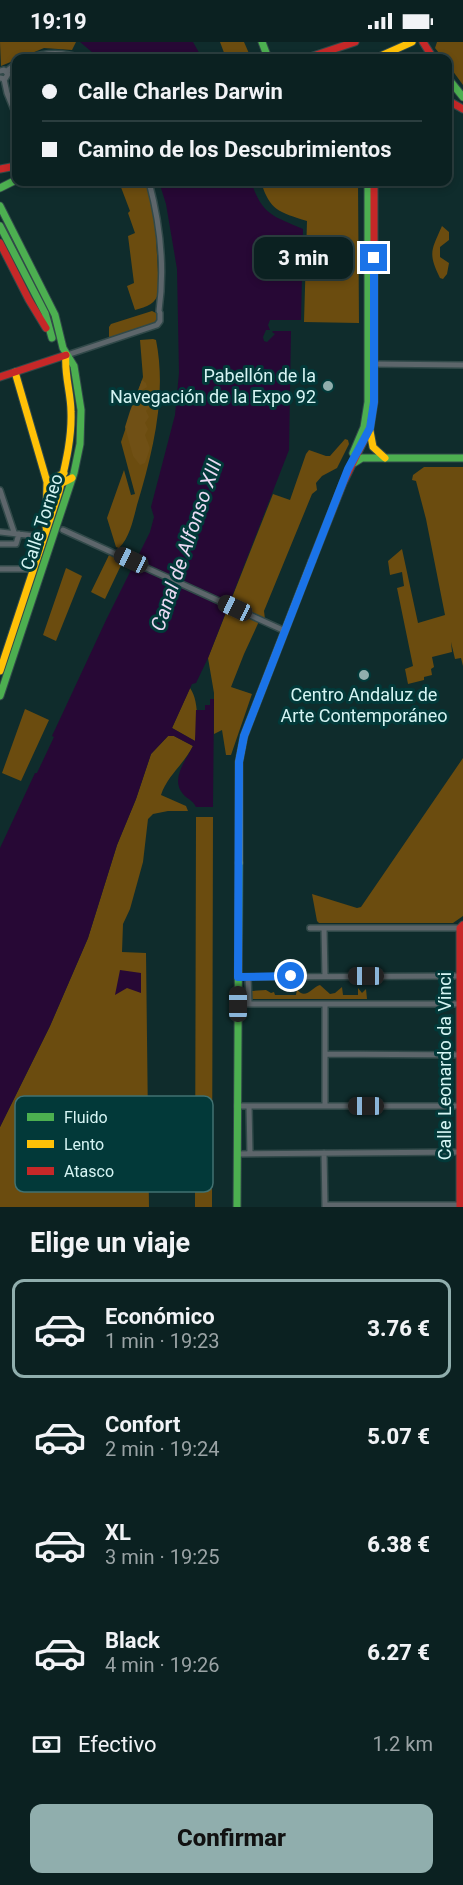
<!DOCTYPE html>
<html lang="es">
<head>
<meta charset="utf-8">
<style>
  :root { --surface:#0b2121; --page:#14292a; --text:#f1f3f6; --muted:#9aa3a5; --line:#2b3e3f; --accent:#90aead }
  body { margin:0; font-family:Roboto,sans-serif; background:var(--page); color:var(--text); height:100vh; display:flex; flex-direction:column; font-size:22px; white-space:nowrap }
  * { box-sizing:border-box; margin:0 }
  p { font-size:20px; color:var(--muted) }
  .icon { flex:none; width:33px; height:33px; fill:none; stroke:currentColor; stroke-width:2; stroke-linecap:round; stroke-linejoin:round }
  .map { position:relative; height:1165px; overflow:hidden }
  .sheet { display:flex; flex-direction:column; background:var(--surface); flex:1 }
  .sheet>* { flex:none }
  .guide { position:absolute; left:12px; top:12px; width:440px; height:132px; border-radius:12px; box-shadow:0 3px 9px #0003,0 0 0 2px var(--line); display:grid; align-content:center; height:132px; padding:0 30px; background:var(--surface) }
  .end { position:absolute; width:27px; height:27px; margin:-14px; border:8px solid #1a73e8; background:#fff; box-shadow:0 0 0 3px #fff }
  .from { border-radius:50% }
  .bubble { position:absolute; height:42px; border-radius:12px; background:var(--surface); box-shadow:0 3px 9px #0003,0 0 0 2px var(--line); font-size:20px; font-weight:800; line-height:42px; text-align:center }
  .car { position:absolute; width:18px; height:36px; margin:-18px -9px; border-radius:8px; box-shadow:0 0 4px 2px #0007; background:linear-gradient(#222 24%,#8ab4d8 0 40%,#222 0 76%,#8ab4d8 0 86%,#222 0) }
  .guide b { display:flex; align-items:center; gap:21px; height:57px; font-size:22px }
  .guide b+b { border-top:2px solid var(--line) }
  .guide i { width:15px; height:15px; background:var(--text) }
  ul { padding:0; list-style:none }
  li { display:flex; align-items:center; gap:18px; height:99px; margin:0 12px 9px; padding:0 18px; border:3px solid transparent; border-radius:12px }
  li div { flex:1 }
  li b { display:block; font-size:22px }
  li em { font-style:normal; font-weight:800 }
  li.current { border-color:var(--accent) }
  li>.icon { width:54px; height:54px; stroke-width:1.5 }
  h2 { padding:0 30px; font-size:27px; line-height:72px }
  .pay { display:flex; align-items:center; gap:15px; height:66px; padding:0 30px; font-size:22px }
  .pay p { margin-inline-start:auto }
  .button { display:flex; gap:12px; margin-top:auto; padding:12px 30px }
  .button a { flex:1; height:69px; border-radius:12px; background:var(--accent); color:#111; font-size:24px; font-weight:800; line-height:69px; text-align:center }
  .status { display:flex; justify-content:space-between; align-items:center; height:42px; padding:0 30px; background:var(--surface); direction:ltr }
  .status svg { height:16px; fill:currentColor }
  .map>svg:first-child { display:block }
  .green { fill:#6b4c0f }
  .forest { fill:#705015 }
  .water { fill:#270835 }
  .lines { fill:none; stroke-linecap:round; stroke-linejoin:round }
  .street-casing { stroke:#314949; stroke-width:8 }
  .fast-casing { stroke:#314949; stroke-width:9 }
  .slow-casing { stroke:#314949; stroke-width:9 }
  .jam-casing { stroke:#314949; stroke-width:9 }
  .street { stroke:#5d666b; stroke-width:5 }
  .fast { stroke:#4caf50; stroke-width:7 }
  .slow { stroke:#ffc107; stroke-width:7 }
  .jam { stroke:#c62828; stroke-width:7 }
  .route { stroke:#1a73e8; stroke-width:8 }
  .poi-dot { fill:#90aead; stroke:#023939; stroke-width:2 }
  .labels { text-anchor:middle; stroke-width:6; stroke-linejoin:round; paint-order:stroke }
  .poi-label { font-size:18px; fill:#d5f4f3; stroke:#023939; text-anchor:end }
  .street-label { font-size:18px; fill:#d5f4f3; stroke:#023939 }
  .water-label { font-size:20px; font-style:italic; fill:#eadaf3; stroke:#023939 }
  .key { fill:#023939; stroke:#417171; stroke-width:1.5 }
  .key-label { font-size:16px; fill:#d5f4f3 }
</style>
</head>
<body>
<div class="status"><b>19:19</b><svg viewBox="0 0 49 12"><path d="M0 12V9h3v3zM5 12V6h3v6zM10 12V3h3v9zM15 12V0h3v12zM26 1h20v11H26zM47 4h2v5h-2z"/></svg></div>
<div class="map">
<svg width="463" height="1165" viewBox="0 0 463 1165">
  <rect width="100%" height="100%" fill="#0f2c2c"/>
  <path class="green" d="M0,0H76L72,8L44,6L1,24Z
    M220,0H244L251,16H226Z
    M437,0H463V43L447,21V16H443L435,6Z
    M119,140H146L155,176L159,249C156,262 147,265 135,268L127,244L134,241L128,194L135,191L128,171L130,169Z
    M261,140H358L359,281L304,280L307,179C279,170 270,169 261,140Z
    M442,184L449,190V198L440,205V215L449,221L447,232L443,237L440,236C428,211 431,209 442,184Z
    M152,269L156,271L158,276L155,281L111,296L109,295V285L111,282Z
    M153,297L156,298C167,353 153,410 137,463C133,478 130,495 119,506L116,505L107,476L124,428L131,453L135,452L121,400L143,335L140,298Z
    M345,397L348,398L349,402L337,426L322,434L316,441L317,448L312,452L264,569L265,577L261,575L244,612L231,645L252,652L231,713H226L222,688L214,692V651L208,616L273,452L290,458L306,412L309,408L326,414H330Z
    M424,425H463V624L461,616L455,617L451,600L452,610L432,615L434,625L431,627L432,633L424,635V638L408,642L405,627L413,624L397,546L404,544L402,530L390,533L388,519L402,507L418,581L445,573L426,477L416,439L412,438L413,433Z
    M109,513L123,519L105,557L91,550Z
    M66,526L82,534L56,599L43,593Z
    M190,646C199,658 198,685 195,699L172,686Z
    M25,667L49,678L21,739L2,731Z
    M168,694H174L193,704C184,722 167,734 161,753L186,764L188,769H168L153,772L148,777L143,820L130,867L123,882L122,910L146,911L149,1165H0V1085L50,984L88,896L117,803L136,757L151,712Z
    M463,716V874L453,881H319L317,879L312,852L357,866L361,865Z
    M196,775H213L212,1165H195Z
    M320,943L330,952L335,951L342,945L343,953H358V946L362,951L366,947L367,957H252V949L266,948L271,951L274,950L275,953H296L297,947C305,959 312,945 320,943Z"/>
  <path class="forest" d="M142,338L146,341L147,345L142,348L143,354L149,357L151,363L146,369L149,375L145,381L148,387L145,393L150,406L145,421L140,423L133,414L125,385L130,369Z"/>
  <path class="water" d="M80,0H193L202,16H99Z
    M159,140H251C263,173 271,173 303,187L301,278H270L268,283L270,288H266L263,295L264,299L267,300L275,292L272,290L273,289H291L289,408L208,616L196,641L192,642L172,686L195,699L196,668H205V663H210V657H214L213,765H196C193,758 187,757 183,752C170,737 186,718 193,704L174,694H168L151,712L136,757L117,803L88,896L50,984L0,1085V806L35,731H37L54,695L52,694L107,576L150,490L154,475L151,465L175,373L179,331L177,227L166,162Z
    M120,928L141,931V951L127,946L115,953Z"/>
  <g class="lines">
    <defs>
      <path id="street" d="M29,16C47,10 63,10 80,16
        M0,29L4,28L8,32L5,37L0,36
        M7,29L16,22
        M4,37L7,51L16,73
        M67,313L157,283L160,279V271L159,269C165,226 160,181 149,140
        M372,322L463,323
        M0,448L14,490
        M63,488L285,589
        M0,490L44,495
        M0,502H16L19,492
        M0,527H33
        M310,886H461
        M324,886L325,934
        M238,935L461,934
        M248,935L249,962
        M238,962H461
        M325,1012L463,1013
        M325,1063V962
        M237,1064H461
        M249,1064L250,1112
        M324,1111L325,1165
        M237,1112L463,1110
        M325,1163H461"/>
      <path id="fast" d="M262,0L268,16
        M447,35L463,55
        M0,146L16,138
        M0,164L55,273L63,306L74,324L81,368L80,402L74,431L0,654
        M0,184L45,271L52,296
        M353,411L364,385L368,360V140
        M354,421L362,416H463
        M237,1165L239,821"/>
      <path id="slow" d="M376,16L412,0
        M15,330L47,440L46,485
        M370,389L373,405L385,416
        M47,440L60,442L72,436
        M47,440L64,431
        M0,629L59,450C65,424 72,397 71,370C71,351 64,332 66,313
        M239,821V720L244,694L312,519"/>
      <path id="jam" d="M423,0L433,16
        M307,16L355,0
        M447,58L463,67
        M0,127L16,124
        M0,201L29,258L46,286
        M0,335L66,313
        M312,519L343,441L370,386L374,360V140
        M460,1165V886L463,883"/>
    </defs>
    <use href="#street" class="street-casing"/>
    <use href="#fast" class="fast-casing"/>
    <use href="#slow" class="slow-casing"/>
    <use href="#jam" class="jam-casing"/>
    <use href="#street" class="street"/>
    <use href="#fast" class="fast"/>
    <use href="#slow" class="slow"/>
    <use href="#jam" class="jam"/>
  </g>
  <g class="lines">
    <path class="route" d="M291,934L238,935L239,720L244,694L348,427L370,386L374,360V216"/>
  </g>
  <g class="poi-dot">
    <circle cx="328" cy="344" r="6"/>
    <circle cx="364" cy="633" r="6"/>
  </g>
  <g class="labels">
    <g class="poi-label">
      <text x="316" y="340">Pabellón de la<tspan x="316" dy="21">Navegación de la Expo 92</tspan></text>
      <text x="364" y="659" text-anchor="middle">Centro Andaluz de<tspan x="364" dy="21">Arte Contemporáneo</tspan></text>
    </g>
    <g class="street-label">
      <text transform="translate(42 480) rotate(-72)" y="6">Calle Torneo</text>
      <text transform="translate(445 1024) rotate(-90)" y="6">Calle Leonardo da Vinci</text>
    </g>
    <g class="water-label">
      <text transform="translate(186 503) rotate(-71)" y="7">Canal de Alfonso XIII</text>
    </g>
  </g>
  <rect x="15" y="1054" width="198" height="96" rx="9" class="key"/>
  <rect x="27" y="1071" width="27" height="8" fill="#4caf50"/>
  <rect x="27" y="1098" width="27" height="8" fill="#ffc107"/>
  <rect x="27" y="1125" width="27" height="8" fill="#c62828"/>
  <g class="key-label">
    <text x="64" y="1081">Fluido</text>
    <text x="64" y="1108">Lento</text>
    <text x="64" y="1135">Atasco</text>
  </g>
</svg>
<i class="end from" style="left:291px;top:934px"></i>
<i class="end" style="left:374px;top:216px"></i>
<div class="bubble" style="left:254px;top:195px;width:99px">3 min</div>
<i class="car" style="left:131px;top:518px;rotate:295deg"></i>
<i class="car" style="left:235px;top:566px;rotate:295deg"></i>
<i class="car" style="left:366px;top:934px;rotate:270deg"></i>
<i class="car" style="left:238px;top:962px;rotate:0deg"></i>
<i class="car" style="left:366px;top:1064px;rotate:270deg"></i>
<div class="guide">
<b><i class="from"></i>Calle Charles Darwin</b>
<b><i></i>Camino de los Descubrimientos</b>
</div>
</div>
<section class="sheet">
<h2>Elige un viaje</h2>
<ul>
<li class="current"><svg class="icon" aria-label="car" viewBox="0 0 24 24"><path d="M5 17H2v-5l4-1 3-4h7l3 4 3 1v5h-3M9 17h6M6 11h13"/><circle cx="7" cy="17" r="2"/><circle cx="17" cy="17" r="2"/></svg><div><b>Económico</b><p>1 min · 19:23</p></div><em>3.76 €</em></li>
<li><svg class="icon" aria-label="car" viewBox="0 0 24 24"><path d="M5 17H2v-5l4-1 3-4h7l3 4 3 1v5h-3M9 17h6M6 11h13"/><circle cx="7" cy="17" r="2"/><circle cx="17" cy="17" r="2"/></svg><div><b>Confort</b><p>2 min · 19:24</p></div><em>5.07 €</em></li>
<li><svg class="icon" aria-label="car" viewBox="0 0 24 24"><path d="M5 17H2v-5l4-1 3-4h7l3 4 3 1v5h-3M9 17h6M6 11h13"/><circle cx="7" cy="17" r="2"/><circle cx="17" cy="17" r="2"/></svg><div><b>XL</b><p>3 min · 19:25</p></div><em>6.38 €</em></li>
<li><svg class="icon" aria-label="car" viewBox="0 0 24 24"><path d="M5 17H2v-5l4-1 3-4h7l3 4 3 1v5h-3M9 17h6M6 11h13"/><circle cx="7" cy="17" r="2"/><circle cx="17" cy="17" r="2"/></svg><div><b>Black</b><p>4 min · 19:26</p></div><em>6.27 €</em></li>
</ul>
<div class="pay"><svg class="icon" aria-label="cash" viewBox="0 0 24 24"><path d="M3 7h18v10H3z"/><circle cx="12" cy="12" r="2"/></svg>Efectivo<p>1.2 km</p></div>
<div class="button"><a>Confirmar</a></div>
</section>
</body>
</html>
